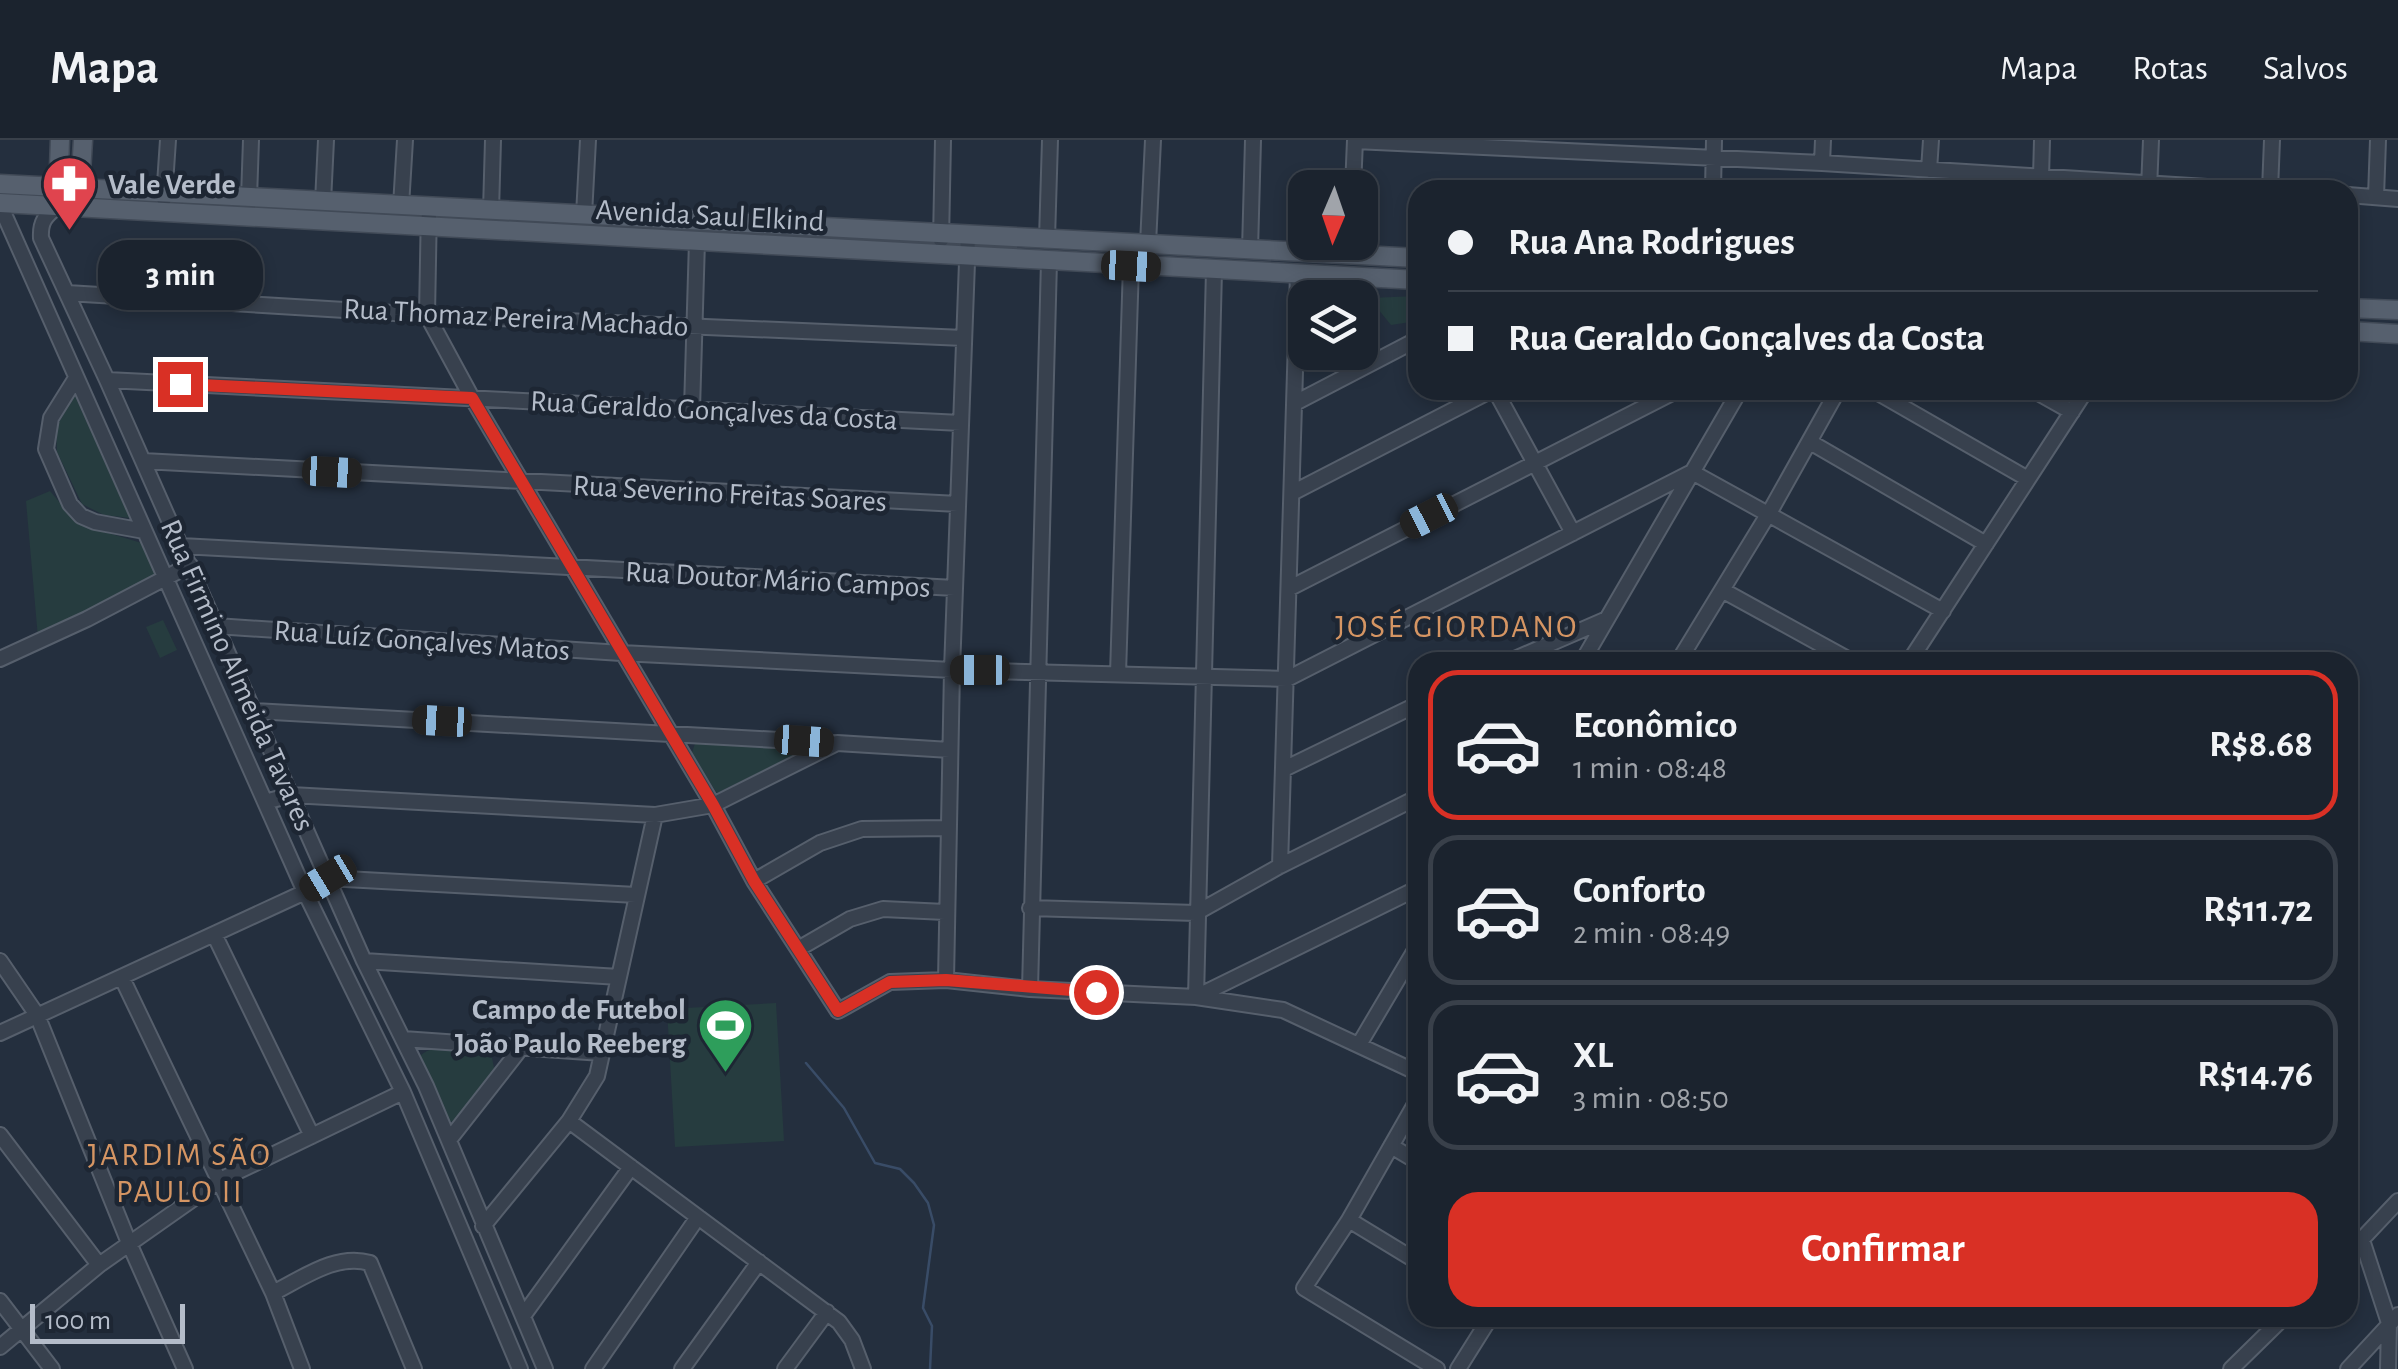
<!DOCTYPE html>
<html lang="pt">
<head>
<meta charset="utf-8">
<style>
  :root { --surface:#1b232e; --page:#282f3a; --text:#f1f3f6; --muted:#a0a4aa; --line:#39404a; --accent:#d93025 }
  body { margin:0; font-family:"Alegreya Sans",sans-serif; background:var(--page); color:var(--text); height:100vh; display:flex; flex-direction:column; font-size:38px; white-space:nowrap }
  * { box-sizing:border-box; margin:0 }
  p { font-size:32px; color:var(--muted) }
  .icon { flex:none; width:55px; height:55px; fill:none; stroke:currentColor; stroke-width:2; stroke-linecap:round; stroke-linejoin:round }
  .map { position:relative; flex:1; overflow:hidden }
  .side { position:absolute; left:1408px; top:512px; width:950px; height:675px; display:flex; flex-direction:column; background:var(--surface); border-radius:30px; box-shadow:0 5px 15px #0003,0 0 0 2px var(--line) }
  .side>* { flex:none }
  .guide { position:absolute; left:1408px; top:40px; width:950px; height:220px; border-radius:30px; box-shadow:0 5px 15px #0003,0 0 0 2px var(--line); display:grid; align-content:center; height:220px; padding:0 40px; background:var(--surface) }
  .needle { width:65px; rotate:182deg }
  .fabs { position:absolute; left:1288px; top:30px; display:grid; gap:20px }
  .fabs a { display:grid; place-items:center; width:90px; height:90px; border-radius:20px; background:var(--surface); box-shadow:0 5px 15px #0003,0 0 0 2px var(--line); font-size:50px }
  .scale { position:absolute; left:30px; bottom:25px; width:155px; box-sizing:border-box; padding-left:10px; border:5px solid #b4bcc9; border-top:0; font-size:28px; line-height:35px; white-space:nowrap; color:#b4bcc9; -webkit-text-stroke:8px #1d2633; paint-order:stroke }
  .end { position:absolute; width:45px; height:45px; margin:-22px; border:12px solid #d93025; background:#fff; box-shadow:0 0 0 5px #fff }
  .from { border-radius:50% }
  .bubble { position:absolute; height:70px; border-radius:30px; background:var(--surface); box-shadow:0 5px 15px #0003,0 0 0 2px var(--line); font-size:32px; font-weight:700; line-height:70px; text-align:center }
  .car { position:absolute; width:30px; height:60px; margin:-30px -15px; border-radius:12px; box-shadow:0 0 8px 2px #0007; background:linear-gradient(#222 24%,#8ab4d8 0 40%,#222 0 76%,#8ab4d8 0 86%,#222 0) }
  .guide b { display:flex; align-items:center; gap:35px; height:95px; font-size:38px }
  .guide b+b { border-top:2px solid var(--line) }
  .guide i { width:25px; height:25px; background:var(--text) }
  ul { padding:18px 0 0; list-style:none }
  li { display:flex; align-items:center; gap:30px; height:150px; margin:0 20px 15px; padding:0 20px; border:5px solid var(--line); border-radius:30px }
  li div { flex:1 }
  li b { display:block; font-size:38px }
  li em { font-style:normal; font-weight:700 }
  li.on { border-color:var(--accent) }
  li>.icon { width:90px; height:90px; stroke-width:1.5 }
  .primary-button { display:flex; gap:20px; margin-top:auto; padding:20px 40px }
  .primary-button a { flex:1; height:115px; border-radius:30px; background:var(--accent); color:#fff; font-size:40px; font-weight:700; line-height:115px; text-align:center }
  header { display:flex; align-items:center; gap:60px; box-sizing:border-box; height:140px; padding:0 50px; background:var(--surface); border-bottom:2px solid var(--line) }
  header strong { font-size:48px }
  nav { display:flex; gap:55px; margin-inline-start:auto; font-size:35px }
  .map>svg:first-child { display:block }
  .green { fill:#263c3f }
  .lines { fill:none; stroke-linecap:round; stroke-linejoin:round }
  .stream { stroke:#394c67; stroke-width:2.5 }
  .minor-casing { stroke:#565f6c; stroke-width:18 }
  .major-casing { stroke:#414a57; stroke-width:21 }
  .minor { stroke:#38414e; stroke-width:14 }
  .major { stroke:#56606e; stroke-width:18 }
  .route { stroke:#d93025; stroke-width:12 }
  .labels { text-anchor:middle; stroke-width:9; stroke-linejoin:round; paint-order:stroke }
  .poi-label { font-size:30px; font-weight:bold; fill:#b4bcc9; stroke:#1d2633; text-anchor:start }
  .street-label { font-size:30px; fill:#b4bcc9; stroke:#1d2633 }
  .neighbourhood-label { font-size:32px; letter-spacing:2.5px; fill:#d59563; stroke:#1d2633 }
</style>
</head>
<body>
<header>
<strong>Mapa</strong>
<nav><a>Mapa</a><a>Rotas</a><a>Salvos</a></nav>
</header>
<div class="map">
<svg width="2398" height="1229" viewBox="0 0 2398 1229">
  <rect width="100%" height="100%" fill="#242f3e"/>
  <path class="green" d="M1417,156V181L1391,185L1369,158Z
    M75,256L130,378L104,375L82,364L57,312L56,287Z
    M50,351L78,384L145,404L159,438L38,498L26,361Z
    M163,480L177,510L160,518L146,487Z
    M696,601L803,606L804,611L717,653L691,615Z
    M776,863L784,1001L675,1007L667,869Z
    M473,908L492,918L495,933L456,982L446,981L417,920C427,903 455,908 473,908Z"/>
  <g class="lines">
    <path class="stream" d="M806,923L844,968L875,1023L900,1029L914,1043L928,1063L934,1085L923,1168L932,1186L930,1229"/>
    <defs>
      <path id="minor" d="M1355,1L1822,23L2255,50
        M1822,23L1823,0
        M1929,30L1931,0
        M2041,37L2042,0
        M1353,48L1355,0
        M2149,49L2151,0
        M1713,50L1714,0
        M2270,50L2272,0
        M2348,55L2398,59
        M2376,57L2378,0
        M249,58L251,0
        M164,59L168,0
        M323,62L326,0
        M0,65L305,752L403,952L520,1229
        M58,66C45,76 40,82 41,98L107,240L364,821L426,946L545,1229
        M401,66L405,0
        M429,67L427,175L472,258L713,665L754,741L838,871L890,842L946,840L1030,849L1196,857L1283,870L1418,933
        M491,71L493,0
        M584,75L588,0
        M1047,99L1050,0
        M941,100L943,0
        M1148,104L1153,0
        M1250,110L1253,0
        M1214,130L1196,857L1418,748
        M67,153L427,175L964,198
        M76,238L51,278L46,309L70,364L81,376L95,382L144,391
        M107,240L961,283
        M1495,250L1573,393
        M1873,250L2028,339
        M2033,250L2072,272
        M1297,262L1418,199
        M692,269L697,101
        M1810,302L1986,404
        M143,321L958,364
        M1294,352L1492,250
        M181,406L955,448
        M1290,448L1678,250
        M1722,450L1853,522
        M216,486L621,513L952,530L1287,539L1692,332L1943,471
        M0,519L87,479L190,425
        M1508,522L1607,479
        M1582,522L1740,250
        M1678,522L1772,368L1838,250
        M1909,522L2086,250
        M1118,534L1131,125
        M254,571L832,603
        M1284,629L1418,564
        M265,662L291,655L655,675L713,665L837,603L950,610
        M1280,726L1298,133
        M754,741L820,703L862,689L948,688
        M1030,768L1196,773L1280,726L1418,657
        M214,794L312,996
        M798,809L850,779L883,769L945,772
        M0,821L37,875L129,1103L185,1229
        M364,821L619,837
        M122,838L273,1153L302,1229
        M946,840L952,530L968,95
        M1030,849L1049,121
        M0,893L305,752L327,738L636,755
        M403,899L602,913
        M1360,903L1418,805
        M1418,959L1349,1080L1304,1148L1437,1229
        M569,981L839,1182L852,1200L863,1229
        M0,995L99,1125
        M449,1000L521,908
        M1391,1006L1418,1022
        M1349,1080L1418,1122
        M483,1086L569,981L597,936L655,675
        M2362,1100L2389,1183L2388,1229
        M2348,1114L2398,1061
        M273,1153C303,1138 336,1113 370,1123L414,1229
        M0,1161L52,1229
        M523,1176L631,1027
        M0,1207L99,1125L220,1040L403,952
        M593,1229L698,1077
        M682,1229L759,1122
        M785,1229L827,1172
        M1458,1229L1490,1178
        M2231,1229L2283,1178
        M2348,1229L2398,1175"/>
      <path id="major" d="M0,44L1418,118
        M74,54L80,49L83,0
        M58,56L60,0
        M0,63L1418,140
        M2348,168L2398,170
        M2348,191L2398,194"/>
    </defs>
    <use href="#minor" class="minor-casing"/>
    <use href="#major" class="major-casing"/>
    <use href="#minor" class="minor"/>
    <use href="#major" class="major"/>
  </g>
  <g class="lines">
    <path class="route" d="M180,244L472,258L713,665L754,741L838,871L890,842L946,840L1096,852"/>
  </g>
  <defs>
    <symbol id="pharmacy-pin" viewBox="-11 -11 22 30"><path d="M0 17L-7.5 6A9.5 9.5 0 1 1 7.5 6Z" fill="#e0444e" stroke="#1d2633"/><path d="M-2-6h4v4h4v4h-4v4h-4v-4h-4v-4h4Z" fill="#fff"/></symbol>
    <symbol id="stadium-pin" viewBox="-11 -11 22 30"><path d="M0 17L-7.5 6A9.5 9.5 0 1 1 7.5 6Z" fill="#2e9e5b" stroke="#1d2633"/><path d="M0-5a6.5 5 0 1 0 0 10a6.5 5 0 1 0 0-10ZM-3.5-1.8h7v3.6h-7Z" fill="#fff"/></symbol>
  </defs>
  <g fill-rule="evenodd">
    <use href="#pharmacy-pin" x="38" y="12" width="63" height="86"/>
    <use href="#stadium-pin" x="694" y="854" width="63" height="86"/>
  </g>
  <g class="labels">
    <g class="poi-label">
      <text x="108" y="54">Vale Verde</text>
      <text x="686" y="879" text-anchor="end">Campo de Futebol<tspan x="686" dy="34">João Paulo Reeberg</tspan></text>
    </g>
    <g class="street-label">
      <text transform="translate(710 75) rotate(3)" y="10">Avenida Saul Elkind</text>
      <text transform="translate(516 177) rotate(3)" y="10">Rua Thomaz Pereira Machado</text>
      <text transform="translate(714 270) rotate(3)" y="10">Rua Geraldo Gonçalves da Costa</text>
      <text transform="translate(730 353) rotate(3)" y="10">Rua Severino Freitas Soares</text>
      <text transform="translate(778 439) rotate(3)" y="10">Rua Doutor Mário Campos</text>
      <text transform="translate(422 500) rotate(4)" y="10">Rua Luíz Gonçalves Matos</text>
      <text transform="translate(238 535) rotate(66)" y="10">Rua Firmino Almeida Tavares</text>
    </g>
    <g class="neighbourhood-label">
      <text x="1457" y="497">JOSÉ GIORDANO</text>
      <text x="180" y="1025">JARDIM SÃO<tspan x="180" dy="37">PAULO II</tspan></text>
    </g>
  </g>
</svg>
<div class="fabs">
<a><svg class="needle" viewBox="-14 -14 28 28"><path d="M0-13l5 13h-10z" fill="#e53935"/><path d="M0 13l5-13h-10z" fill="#a0a4aa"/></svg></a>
<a><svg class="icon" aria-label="layers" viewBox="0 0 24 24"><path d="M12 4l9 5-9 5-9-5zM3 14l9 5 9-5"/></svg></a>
</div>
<div class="scale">100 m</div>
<i class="end from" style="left:1096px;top:852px"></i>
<i class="end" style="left:180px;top:244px"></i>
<div class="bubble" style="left:98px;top:100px;width:165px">3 min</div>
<i class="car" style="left:1131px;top:126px;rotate:93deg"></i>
<i class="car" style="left:332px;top:332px;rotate:93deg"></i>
<i class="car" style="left:1429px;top:376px;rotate:243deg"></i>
<i class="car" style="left:980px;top:530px;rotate:270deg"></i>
<i class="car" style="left:442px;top:581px;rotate:273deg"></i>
<i class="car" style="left:804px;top:601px;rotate:94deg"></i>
<i class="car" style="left:328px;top:738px;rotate:239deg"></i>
<div class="guide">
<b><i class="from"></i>Rua Ana Rodrigues</b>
<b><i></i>Rua Geraldo Gonçalves da Costa</b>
</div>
<section class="side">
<ul>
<li class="on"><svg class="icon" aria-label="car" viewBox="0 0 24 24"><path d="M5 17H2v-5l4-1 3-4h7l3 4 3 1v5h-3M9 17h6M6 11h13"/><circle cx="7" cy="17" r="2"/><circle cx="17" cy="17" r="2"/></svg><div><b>Econômico</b><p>1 min · 08:48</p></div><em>R$8.68</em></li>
<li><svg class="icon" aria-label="car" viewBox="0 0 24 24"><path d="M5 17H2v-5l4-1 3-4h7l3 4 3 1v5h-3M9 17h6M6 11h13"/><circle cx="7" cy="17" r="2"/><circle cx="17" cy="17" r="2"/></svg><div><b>Conforto</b><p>2 min · 08:49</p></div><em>R$11.72</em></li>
<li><svg class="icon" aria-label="car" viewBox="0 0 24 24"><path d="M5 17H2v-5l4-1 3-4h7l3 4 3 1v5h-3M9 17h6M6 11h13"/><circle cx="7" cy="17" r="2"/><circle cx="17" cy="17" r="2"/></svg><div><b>XL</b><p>3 min · 08:50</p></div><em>R$14.76</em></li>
</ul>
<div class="primary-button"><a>Confirmar</a></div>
</section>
</div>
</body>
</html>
